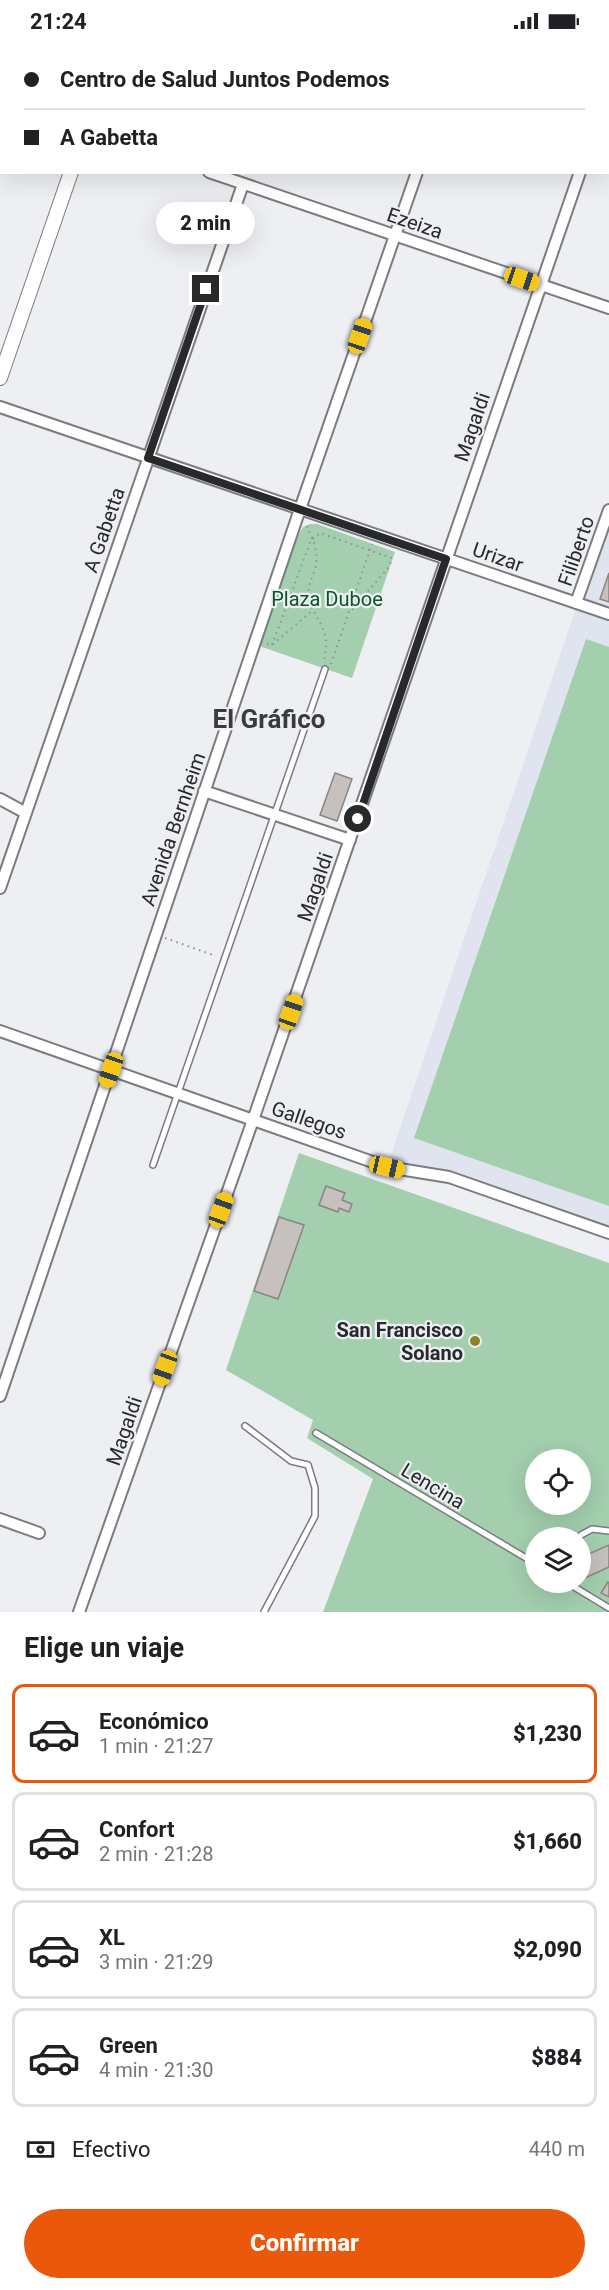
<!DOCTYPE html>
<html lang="es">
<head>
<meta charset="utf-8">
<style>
  :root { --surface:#fff; --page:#f2f2f2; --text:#202124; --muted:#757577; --line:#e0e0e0; --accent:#ea580c }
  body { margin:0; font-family:Roboto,sans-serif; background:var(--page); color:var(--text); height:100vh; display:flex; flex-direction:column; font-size:22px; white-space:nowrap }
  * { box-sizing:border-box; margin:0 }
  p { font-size:20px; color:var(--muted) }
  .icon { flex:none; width:33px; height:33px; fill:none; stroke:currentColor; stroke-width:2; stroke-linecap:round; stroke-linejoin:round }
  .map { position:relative; height:1570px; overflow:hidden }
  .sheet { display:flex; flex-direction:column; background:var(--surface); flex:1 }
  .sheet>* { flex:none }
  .banner { position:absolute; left:0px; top:0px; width:609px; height:132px; box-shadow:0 6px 24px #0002; display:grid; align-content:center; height:132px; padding:0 24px; background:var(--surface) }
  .controls { position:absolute; left:525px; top:1407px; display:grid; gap:12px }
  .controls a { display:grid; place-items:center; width:66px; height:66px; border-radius:50%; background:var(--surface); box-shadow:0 6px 24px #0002; font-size:30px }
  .end { position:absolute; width:27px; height:27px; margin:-14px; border:8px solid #28292b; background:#fff; box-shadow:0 0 0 3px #fff }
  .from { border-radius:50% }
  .bubble { position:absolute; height:42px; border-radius:21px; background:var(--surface); box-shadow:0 6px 24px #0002; font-size:20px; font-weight:800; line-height:42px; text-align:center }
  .car { position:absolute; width:18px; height:36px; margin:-18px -9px; border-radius:8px; box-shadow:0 0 4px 2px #0007; background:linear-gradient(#f5c518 24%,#345 0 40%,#f5c518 0 76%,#345 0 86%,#f5c518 0) }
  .banner b { display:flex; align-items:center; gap:21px; height:57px; font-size:22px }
  .banner b+b { border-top:2px solid var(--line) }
  .banner i { width:15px; height:15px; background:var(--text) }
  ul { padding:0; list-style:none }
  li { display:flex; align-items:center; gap:18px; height:99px; margin:0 12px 9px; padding:0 12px; border:3px solid var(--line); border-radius:12px }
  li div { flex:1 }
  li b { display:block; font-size:22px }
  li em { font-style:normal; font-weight:800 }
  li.on { border-color:var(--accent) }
  li>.icon { width:54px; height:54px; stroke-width:1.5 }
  h2 { padding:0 24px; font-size:27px; line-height:72px }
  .pay { display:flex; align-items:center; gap:15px; height:66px; padding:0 24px; font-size:22px }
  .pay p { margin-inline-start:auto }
  .primary-button { display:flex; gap:12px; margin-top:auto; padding:12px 24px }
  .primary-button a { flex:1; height:69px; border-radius:36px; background:var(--accent); color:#fff; font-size:24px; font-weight:800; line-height:69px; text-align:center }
  .status { display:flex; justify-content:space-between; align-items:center; height:42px; padding:0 30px; background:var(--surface); direction:ltr }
  .status svg { height:16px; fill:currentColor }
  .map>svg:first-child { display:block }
  .built { fill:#dfe4ef }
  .green { fill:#a3cfae; fill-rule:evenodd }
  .building { fill:#c6c1bf; stroke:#8a8583; stroke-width:1.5 }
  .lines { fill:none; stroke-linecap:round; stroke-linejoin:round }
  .service-casing { stroke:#7a7c80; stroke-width:8 }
  .minor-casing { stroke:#7a7c80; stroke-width:14 }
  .tertiary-casing { stroke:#7a7c80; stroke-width:16 }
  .path { stroke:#8e9093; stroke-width:2; stroke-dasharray:1.5 4.5; stroke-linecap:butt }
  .service { stroke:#fff; stroke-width:5 }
  .minor { stroke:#fff; stroke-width:10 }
  .tertiary { stroke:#fff; stroke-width:14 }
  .route { stroke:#28292b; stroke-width:8 }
  .poi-dot { fill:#8e8128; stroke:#edeff3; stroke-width:2 }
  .labels { text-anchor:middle; stroke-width:4.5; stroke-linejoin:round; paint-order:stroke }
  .street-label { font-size:20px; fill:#28292b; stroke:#edeff3 }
  .park-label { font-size:20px; fill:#0a532a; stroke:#edeff3 }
  .poi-label { font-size:20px; font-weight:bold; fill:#28292b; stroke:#edeff3; text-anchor:end }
  .district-label { font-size:26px; font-weight:bold; fill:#3a3b3f; stroke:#edeff3 }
</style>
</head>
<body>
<div class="status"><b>21:24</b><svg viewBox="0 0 49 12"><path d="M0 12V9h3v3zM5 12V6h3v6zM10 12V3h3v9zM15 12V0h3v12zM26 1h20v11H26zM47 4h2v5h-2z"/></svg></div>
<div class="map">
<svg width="609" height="1570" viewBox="0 0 609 1570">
  <rect width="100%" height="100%" fill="#edeff3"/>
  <path class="built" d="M609,468V1191L449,1135L387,1125Z"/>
  <path class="green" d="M234,0H345L233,1Z
    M310,482H317L395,510L352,636L259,604L298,493L303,485Z
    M586,597L609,605V1164L414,1096Z
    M299,1111L609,1221V1570H323L373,1437L307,1396L313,1378L226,1328ZM536,1418H580V1462H536ZM536,1496H580V1540H536Z"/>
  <path class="building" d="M609,531V560L600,557Z
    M335,731L352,737L337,779L320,773Z
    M326,1144L345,1151L342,1158L352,1162L349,1170L339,1166L338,1170L319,1163Z
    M279,1175L304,1183L278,1257L254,1249Z
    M609,1503V1525L585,1536L580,1524V1516Z
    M608,1540L609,1541V1555L601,1551Z"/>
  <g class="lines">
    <defs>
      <path id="service" d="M153,1123L325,627
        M245,1384L291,1419L308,1423L315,1446V1474L264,1570
        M316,1391L536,1522
        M581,1493L592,1487L609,1489
        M566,1540L609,1566"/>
      <path id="minor" d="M462,2V0
        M608,50L609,46
        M0,56L2,57
        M209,130L609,266
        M0,365L609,572
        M576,561L609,468
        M204,749L350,798
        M0,757L26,771
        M0,846L243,142
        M0,989L387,1125L449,1135L609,1191
        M0,1354L300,467L417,130
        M0,1477L39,1491
        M79,1570L253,1078L580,130"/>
      <path id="tertiary" d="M117,2V0
        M0,336L71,130"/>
    </defs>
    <use href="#service" class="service-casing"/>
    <use href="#minor" class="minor-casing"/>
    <use href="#tertiary" class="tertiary-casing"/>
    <path class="path" d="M307,484C312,496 319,510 316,524C313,535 307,543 309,555C310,569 322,579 325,593C328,602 325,611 324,620
      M267,602L272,603L312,569
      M272,603L311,498L320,491L392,516L389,525L351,569
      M331,622L372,502
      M165,896L216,914"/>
    <use href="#service" class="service"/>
    <use href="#minor" class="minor"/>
    <use href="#tertiary" class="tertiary"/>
  </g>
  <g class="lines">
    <path class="route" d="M206,247L148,416L446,517L358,777"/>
  </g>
  <circle class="poi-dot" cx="475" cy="1299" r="6"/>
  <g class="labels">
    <g class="street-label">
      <text transform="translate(415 181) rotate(19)" y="7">Ezeiza</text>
      <text transform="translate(472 385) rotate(-71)" y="7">Magaldi</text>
      <text transform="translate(104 488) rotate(-71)" y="7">A Gabetta</text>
      <text transform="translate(576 509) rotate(-71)" y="7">Filiberto</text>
      <text transform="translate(498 515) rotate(19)" y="7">Urizar</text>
      <text transform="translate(173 787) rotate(-71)" y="7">Avenida Bernheim</text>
      <text transform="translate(315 845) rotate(-71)" y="7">Magaldi</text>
      <text transform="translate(309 1078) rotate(19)" y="7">Gallegos</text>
      <text transform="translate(124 1389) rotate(-71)" y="7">Magaldi</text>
      <text transform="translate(433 1444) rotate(31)" y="7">Lencina</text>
    </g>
    <g class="park-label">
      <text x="327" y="564">Plaza Duboe</text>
    </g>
    <g class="poi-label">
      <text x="463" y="1295">San Francisco<tspan x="463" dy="23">Solano</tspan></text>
    </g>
    <g class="district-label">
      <text x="269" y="686">El Gráfico</text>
    </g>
  </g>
</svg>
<div class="controls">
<a><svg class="icon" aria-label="locate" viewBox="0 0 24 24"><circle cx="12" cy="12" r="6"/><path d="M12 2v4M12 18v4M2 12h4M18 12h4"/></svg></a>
<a><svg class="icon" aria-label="layers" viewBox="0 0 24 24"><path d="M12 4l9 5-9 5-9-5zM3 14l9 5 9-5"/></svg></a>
</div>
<i class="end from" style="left:358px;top:777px"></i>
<i class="end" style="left:206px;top:247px"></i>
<div class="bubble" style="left:156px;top:160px;width:99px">2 min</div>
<i class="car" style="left:522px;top:237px;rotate:109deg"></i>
<i class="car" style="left:360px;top:294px;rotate:19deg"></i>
<i class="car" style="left:291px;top:970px;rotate:19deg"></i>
<i class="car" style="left:111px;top:1028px;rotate:199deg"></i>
<i class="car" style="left:387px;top:1125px;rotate:103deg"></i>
<i class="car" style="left:221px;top:1168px;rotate:20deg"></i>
<i class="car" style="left:165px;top:1326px;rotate:200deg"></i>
<div class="banner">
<b><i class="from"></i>Centro de Salud Juntos Podemos</b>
<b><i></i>A Gabetta</b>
</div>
</div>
<section class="sheet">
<h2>Elige un viaje</h2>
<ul>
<li class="on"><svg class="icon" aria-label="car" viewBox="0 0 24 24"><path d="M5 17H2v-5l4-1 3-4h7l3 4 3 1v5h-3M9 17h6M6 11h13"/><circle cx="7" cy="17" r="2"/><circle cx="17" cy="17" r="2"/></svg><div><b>Económico</b><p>1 min · 21:27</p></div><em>$1,230</em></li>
<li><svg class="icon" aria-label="car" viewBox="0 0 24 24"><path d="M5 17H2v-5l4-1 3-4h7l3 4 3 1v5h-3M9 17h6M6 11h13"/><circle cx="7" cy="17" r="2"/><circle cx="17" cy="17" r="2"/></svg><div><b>Confort</b><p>2 min · 21:28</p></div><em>$1,660</em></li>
<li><svg class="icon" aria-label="car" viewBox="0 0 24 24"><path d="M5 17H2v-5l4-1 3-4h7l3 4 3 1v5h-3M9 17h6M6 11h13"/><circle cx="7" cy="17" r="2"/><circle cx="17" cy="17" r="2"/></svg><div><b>XL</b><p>3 min · 21:29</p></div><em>$2,090</em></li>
<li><svg class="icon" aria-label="car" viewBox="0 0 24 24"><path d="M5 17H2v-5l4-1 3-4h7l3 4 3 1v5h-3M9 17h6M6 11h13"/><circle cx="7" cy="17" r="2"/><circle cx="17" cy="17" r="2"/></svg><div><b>Green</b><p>4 min · 21:30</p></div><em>$884</em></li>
</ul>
<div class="pay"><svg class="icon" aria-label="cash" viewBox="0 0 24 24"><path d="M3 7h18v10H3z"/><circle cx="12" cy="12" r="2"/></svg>Efectivo<p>440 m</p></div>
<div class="primary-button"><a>Confirmar</a></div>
</section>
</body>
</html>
